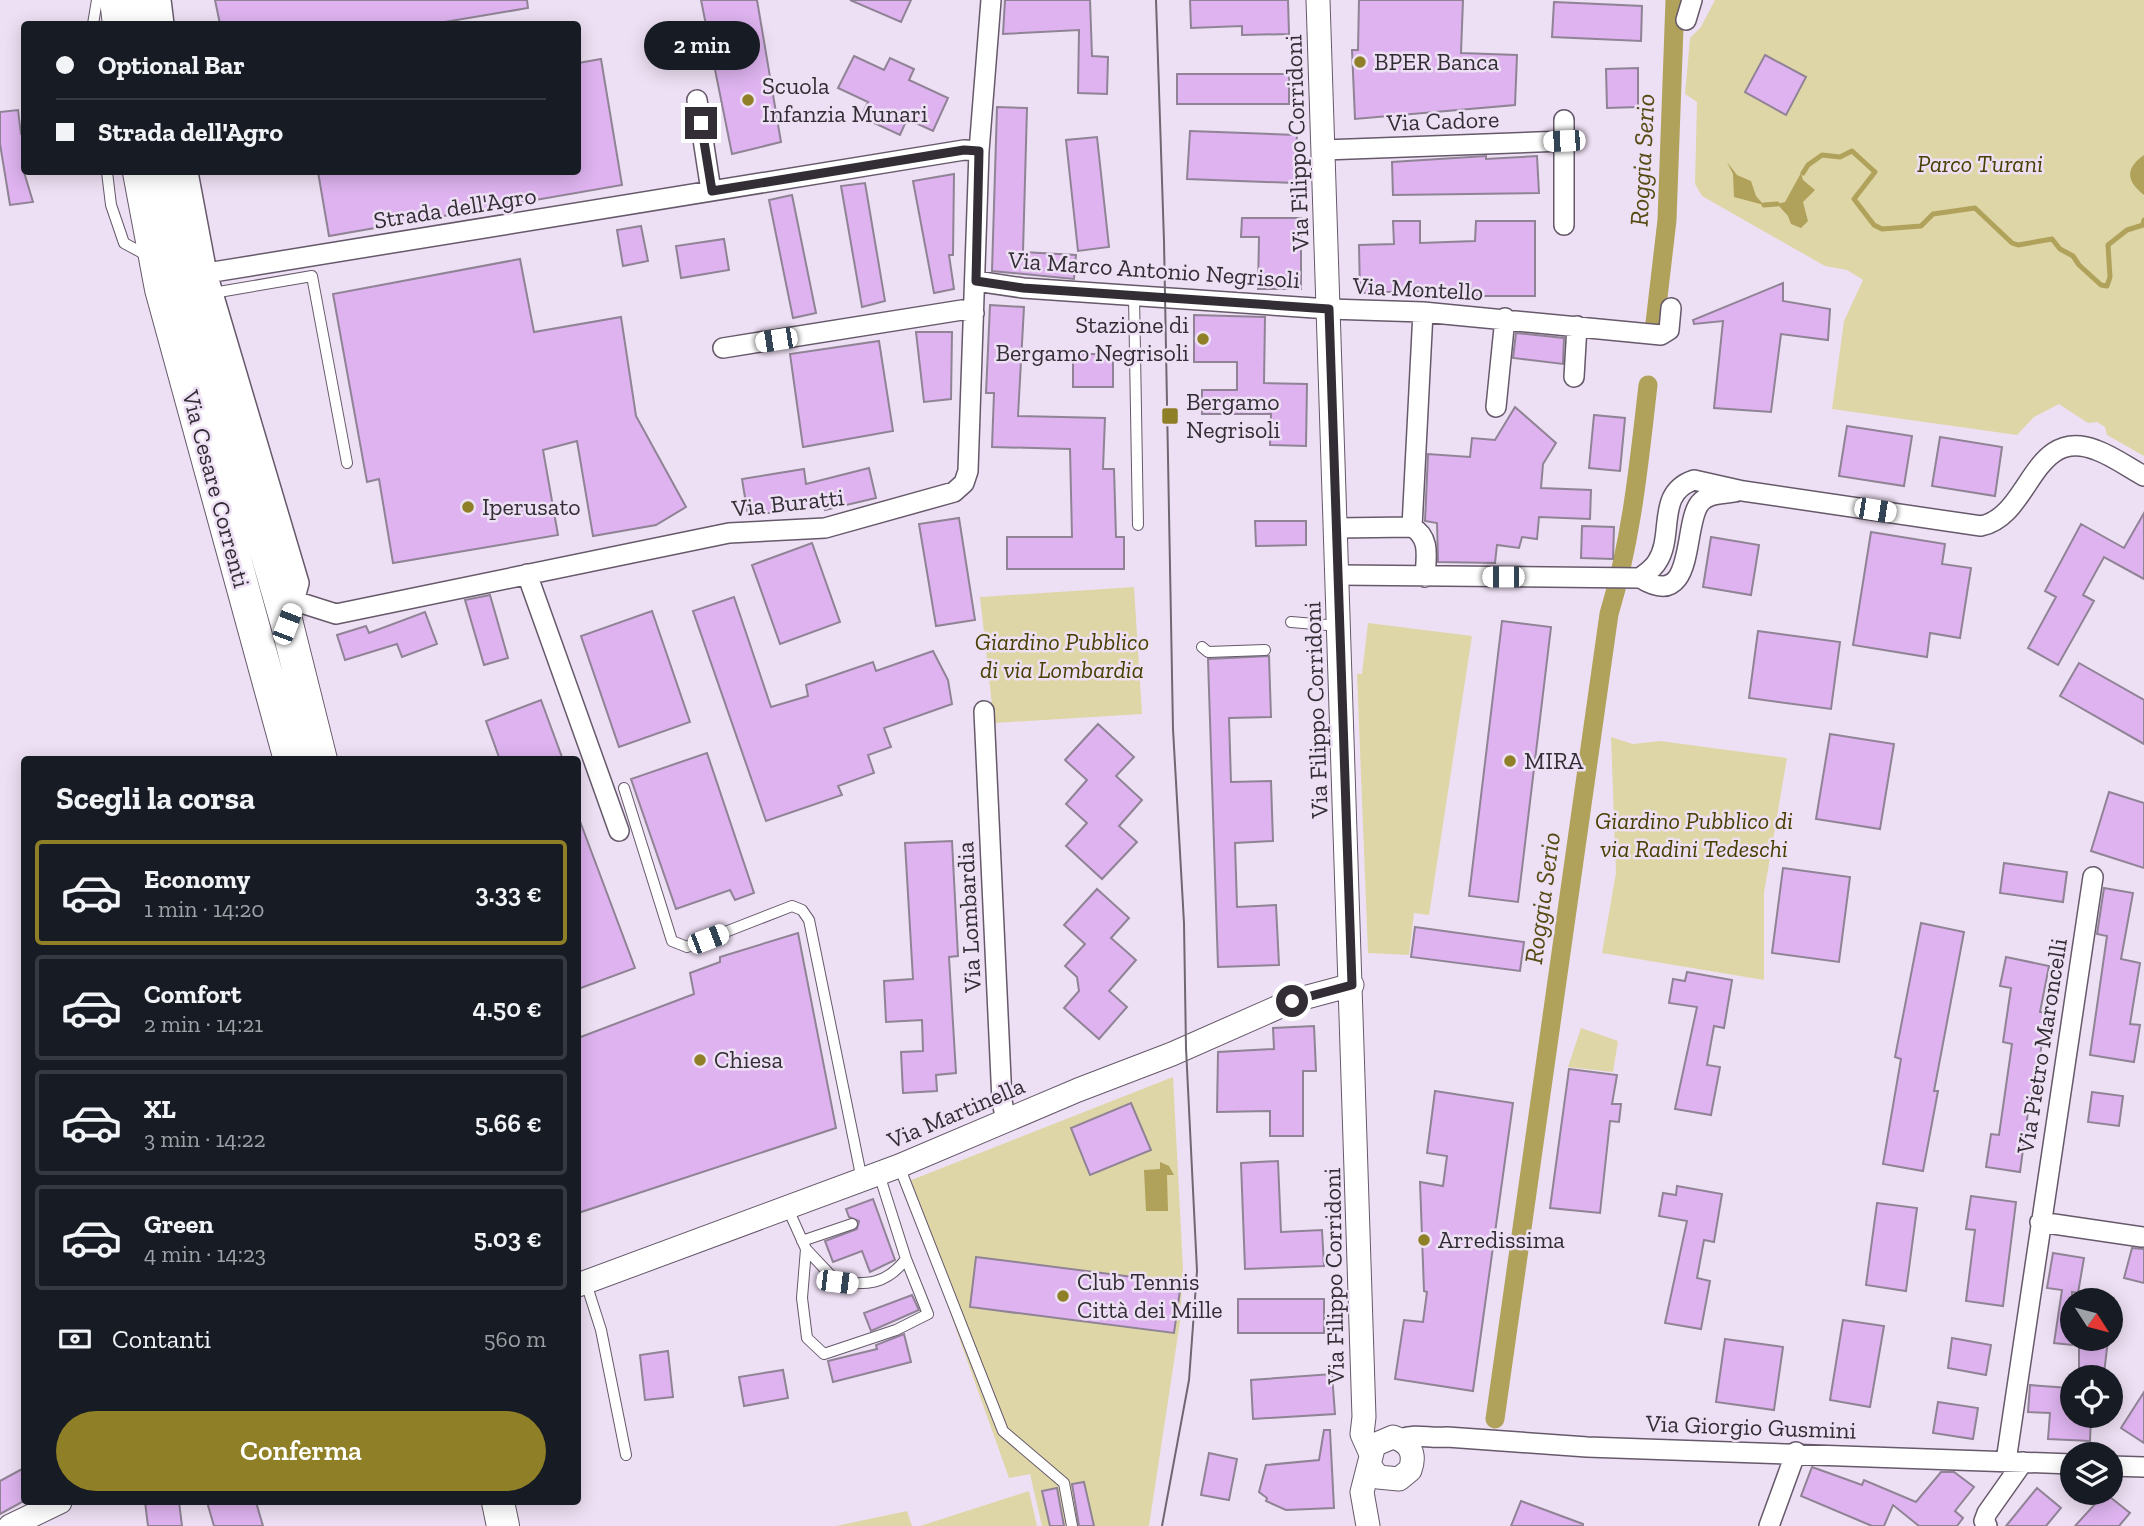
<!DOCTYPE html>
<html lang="it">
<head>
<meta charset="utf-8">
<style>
  :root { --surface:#171b24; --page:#20242c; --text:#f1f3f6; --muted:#9ea1a6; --line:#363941; --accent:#8f7f26 }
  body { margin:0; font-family:"Zilla Slab",serif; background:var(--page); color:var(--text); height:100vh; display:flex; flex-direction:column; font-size:26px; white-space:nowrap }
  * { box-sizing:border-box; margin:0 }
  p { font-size:23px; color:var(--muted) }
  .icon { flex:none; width:38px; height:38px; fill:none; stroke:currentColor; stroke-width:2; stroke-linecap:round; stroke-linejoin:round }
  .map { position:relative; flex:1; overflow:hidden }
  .drawer { position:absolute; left:21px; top:756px; width:560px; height:749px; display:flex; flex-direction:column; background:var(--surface); border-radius:7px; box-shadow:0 4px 18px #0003 }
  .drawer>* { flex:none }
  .guide { position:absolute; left:21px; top:21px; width:560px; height:154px; border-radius:7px; box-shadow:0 4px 18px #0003; display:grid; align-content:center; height:154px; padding:0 35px; background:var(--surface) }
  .needle { width:46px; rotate:126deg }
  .tools { position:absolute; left:2060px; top:1288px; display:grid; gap:14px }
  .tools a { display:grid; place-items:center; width:63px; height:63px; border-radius:50%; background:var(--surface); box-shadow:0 4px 18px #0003; font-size:35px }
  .end { position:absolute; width:32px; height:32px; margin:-16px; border:9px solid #332e35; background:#fff; box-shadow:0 0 0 4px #fff }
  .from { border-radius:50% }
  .bubble { position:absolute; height:49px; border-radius:24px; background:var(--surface); box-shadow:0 4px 18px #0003; font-size:23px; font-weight:600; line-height:49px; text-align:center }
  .car { position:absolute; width:21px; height:42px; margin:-21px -10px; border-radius:9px; box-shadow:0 0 5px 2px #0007; background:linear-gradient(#fff 24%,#345 0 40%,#fff 0 76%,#345 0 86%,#fff 0) }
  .guide b { display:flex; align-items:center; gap:24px; height:66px; font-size:26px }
  .guide b+b { border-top:2px solid var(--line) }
  .guide i { width:18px; height:18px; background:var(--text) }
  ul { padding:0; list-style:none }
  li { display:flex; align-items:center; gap:21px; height:105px; margin:0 14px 10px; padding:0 21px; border:4px solid var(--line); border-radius:7px }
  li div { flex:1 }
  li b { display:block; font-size:26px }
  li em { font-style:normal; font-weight:600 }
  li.on { border-color:var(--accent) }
  li>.icon { width:63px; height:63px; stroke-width:1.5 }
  h2 { padding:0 35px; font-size:32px; line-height:84px }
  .pay { display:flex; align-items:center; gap:18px; height:77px; padding:0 35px; font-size:26px }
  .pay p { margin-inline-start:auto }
  .action { display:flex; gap:14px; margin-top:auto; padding:14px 35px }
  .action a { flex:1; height:80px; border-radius:42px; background:var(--accent); color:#fff; font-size:28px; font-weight:600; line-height:80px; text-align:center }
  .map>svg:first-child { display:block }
  .green { fill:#dfd6a7 }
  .water { fill:#b0a25b }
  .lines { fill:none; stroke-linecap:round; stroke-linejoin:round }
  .stream { stroke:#b0a25b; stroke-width:5 }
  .canal { stroke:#b0a25b; stroke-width:19 }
  .building { fill:#deb3ef; stroke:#8f8395; stroke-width:2 }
  .service-casing { stroke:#65596a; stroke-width:12 }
  .minor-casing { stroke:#65596a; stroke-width:22 }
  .tertiary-casing { stroke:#65596a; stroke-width:25 }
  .trunk-casing { stroke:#65596a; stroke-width:34 }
  .service { stroke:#fff; stroke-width:10 }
  .minor { stroke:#fff; stroke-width:19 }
  .tertiary { stroke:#fff; stroke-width:23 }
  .trunk { stroke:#fff; stroke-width:32 }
  .tram { stroke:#6f6772; stroke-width:2 }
  .route { stroke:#332e35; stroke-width:9 }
  .poi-dot { fill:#8f7f26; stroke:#eee0f4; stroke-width:2.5 }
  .labels { text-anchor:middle; stroke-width:5; stroke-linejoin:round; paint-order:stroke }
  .poi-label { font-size:24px; fill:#332e35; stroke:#eee0f4; text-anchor:start }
  .street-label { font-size:24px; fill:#332e35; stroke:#eee0f4 }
  .park-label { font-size:24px; font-style:italic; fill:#493f02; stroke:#eee0f4 }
  .water-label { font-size:26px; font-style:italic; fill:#564b14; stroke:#eee0f4 }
</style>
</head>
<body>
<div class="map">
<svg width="2144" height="1526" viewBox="0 0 2144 1526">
  <rect width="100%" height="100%" fill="#eee0f4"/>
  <path class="green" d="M1715,0H2144V456L2107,435L2105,427L2097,422L2088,423L2059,404L2034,417L2017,435L1832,409L1844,321L1863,280L1847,270L1825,266L1702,196L1695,184L1697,102L1685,94L1690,38L1701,27Z
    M1134,587L1142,714L994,723L980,597Z
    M1368,623L1472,636L1429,915L1414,913L1409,955L1368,953L1357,674H1362Z
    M1611,737L1633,744L1660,741L1787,758L1764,893V980L1602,953L1616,873Z
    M1581,1028L1618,1041L1613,1072L1568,1067Z
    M1173,1077L1183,1269L1180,1322L1149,1526H1042L1030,1474L1009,1478L904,1183Z
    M1029,1491L1037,1526H920Z
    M907,1511L912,1526H836Z"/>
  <path class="water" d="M2144,155V195C2127,182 2124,169 2144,155Z
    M1727,162L1737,175L1751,181L1756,196L1764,205L1734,197L1733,174Z
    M1801,173L1803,180L1815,190L1803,202L1808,221L1801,228L1791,224L1788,216L1777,204L1785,202Z
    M1160,1162L1169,1166L1174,1175H1167L1168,1211H1146L1144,1170L1160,1169Z"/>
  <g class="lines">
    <path class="stream" d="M1803,173L1808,165L1822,155L1840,157L1852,151L1875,172L1854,199L1874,225L1882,229L1921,226L1933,214L1975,208L2012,243L2018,245L2052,239L2060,249L2073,256L2079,265L2101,285L2107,286L2110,277L2108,245L2127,230L2143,225L2144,220
      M1764,205L1777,204"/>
    <path class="canal" d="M1655,323L1667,220L1675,0
      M1495,1419L1609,614C1632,538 1639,463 1648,385"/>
  </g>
  <path class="building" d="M215,0H527L528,8L433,24H220Z
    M701,0H757L781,142L732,154Z
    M850,0H911L901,22Z
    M1005,0H1090L1092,56L1108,57L1107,94L1078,93L1079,30L1003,34Z
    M1190,0H1288L1289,34L1242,35V26L1191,28Z
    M1359,0H1463L1461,53L1517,55L1515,105L1355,119L1352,50H1358Z
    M1554,2L1642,6L1641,41L1552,37Z
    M1765,55L1806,77L1786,115L1745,92Z
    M854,56L884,70L890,58L914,69L909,80L948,98L933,131L907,119L900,135L861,117L868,102L838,88Z
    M601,59L622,185L329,236L318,172H578V63Z
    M1638,68V107L1607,108L1606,69Z
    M1177,74H1289V104H1177Z
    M997,107L1027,108L1023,252L1076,255L1074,279L992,271Z
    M18,110L21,134H24V172L33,202L10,205L0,144V112Z
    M1190,131L1297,135L1294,183L1187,179Z
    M1097,137L1109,247L1078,251L1066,140Z
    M1486,156V159L1537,156L1539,193L1393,195L1392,162Z
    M954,174L953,255H949L954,289L934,293L913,181Z
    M865,183L885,301L862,307L841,186Z
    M792,195L816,313L793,318L769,200Z
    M1242,218H1301V289H1258L1259,237H1241Z
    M1393,221H1420V243L1475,241L1476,221H1535V296H1475V289L1360,293L1359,245L1394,244Z
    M641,226L648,261L623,266L617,230Z
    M724,239L729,270L681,278L676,246Z
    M520,259L534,332L621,317L636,416L686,507L656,525L593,536L577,441L543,450L558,535L393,563L379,479L367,482L333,294Z
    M1783,283V301L1830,309L1828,340L1781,334L1771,412L1714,408L1723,321L1694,324L1693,320Z
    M990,305L1024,307L1018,416L1105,418L1103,469H1114L1116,537H1124V569H1007V537H1072L1070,449L992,447L994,393H986Z
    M1194,315L1265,317L1264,383L1307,384L1306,446L1270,445L1271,414H1202V390H1237V362H1194Z
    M916,332H952L951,399L924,402Z
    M1516,333L1564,338L1563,364L1513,358Z
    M879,341L893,431L803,447L790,354Z
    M1073,354H1113V387H1073Z
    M1515,407L1556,443L1543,464L1541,488L1591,490L1590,519L1539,517L1537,539L1522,537L1519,548L1497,545L1495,563L1438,562L1437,523L1425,521L1428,454L1470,457L1472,438L1495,440Z
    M1594,415L1625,418L1620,471L1589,468Z
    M1847,426L1912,436L1904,486L1839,476Z
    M1940,437L2002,447L1995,496L1932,486Z
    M869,468L876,498L825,510L823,505L748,516L742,479L804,469L806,484Z
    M2144,513V579L2104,557L2083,595L2094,601L2058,665L2028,648L2056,597L2045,591L2081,524L2124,548Z
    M959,518L975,620L936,626L919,524Z
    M1255,521H1306V545L1256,546Z
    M1582,526L1614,527L1613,559L1581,558Z
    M1871,532L1945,544L1942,564L1971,568L1960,638L1930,633L1927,657L1853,645Z
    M1711,537L1759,545L1751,595L1703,587Z
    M812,543L840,622L780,644L752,565Z
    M490,595L508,658L484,665L465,600Z
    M734,597L771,707L808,696L806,685L873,662L876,671L933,651L948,680L952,704L884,728L891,747L868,755L874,773L838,786L842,795L766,821L693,611Z
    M652,611L690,722L619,747L581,636Z
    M425,612L437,644L402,657L397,644L345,660L337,635L366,626L369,633Z
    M1502,621L1551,627L1518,902L1469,896Z
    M1758,631L1840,642L1831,709L1749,698Z
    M1269,656L1271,717L1229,718L1231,782L1271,781L1273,841L1235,843L1237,907L1276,905L1279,965L1218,967L1208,659Z
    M2079,663L2144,700V744L2060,696Z
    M541,700L563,760H500L486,721Z
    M1098,724L1134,757L1116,776L1142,800L1119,826L1137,842L1102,879L1066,846L1087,823L1066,804L1087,780L1065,760Z
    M1830,734L1894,744L1880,829L1816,819Z
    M707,753L754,893L735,900L730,890L676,909L631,779Z
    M2109,792L2144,803V868L2091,851Z
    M578,816L635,968L578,989Z
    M952,841L958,956L949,957L956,1073L936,1075L937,1091L903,1093L901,1052L923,1051L922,1020L886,1022L884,981L913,979L905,843Z
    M2004,863L2067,872L2063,902L2000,893Z
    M1783,868L1850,877L1839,962L1772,953Z
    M2104,888L2133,893L2121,959L2140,963L2130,1024L2140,1025L2134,1062L2090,1055L2107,936L2097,934Z
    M1097,889L1129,918L1111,938L1136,960L1109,991L1127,1007L1099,1039L1064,1008L1079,991L1077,977L1065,966L1085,944L1064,925Z
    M1921,923L1964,932L1934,1091H1938L1923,1171L1883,1164L1901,1059L1895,1057Z
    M1415,927L1524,942L1520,971L1411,957Z
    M798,933L836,1128L578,1213V1038L694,994L690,973L720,962V957Z
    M2006,957L2049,966L2040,1012L2046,1013L2032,1113L2028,1112L2020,1172L1986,1167L1991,1134L1999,1135L2012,1044L2003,1042L2011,988L2000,986Z
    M1687,972L1732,980L1724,1028L1714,1026L1707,1065L1720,1067L1711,1115L1675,1109L1697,1007L1669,1003L1673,979L1685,981Z
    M1314,1026L1316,1071H1303V1136H1270V1111L1217,1112L1218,1052L1274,1049L1273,1028Z
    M1569,1069L1617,1075L1612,1104H1621L1619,1122L1610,1121L1600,1213L1550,1208Z
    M1435,1091L1513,1103L1473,1391L1395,1379L1404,1320L1423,1322L1427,1292L1424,1291L1420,1182L1443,1186L1447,1156L1427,1153Z
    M2092,1092L2123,1096L2119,1126L2088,1122Z
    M1131,1103L1151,1150L1090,1175L1071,1128Z
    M1278,1161L1281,1232L1322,1230L1324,1266L1245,1269L1241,1163Z
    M1677,1186L1722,1194L1714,1242L1704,1240L1697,1278L1710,1281L1701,1329L1665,1323L1687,1221L1659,1216L1663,1193L1676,1195Z
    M1971,1196L2016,1202L2003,1306L1966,1301L1975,1230L1966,1229Z
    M873,1199L895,1260L870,1272L862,1251L833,1262L825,1241L857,1229L859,1221L849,1217L846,1209Z
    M1877,1203L1917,1208L1906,1291L1866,1285Z
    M2132,1248L2144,1249V1283L2124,1278Z
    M2053,1253L2084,1258L2078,1293L2072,1292V1345L2054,1343L2062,1290L2047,1288Z
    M976,1257L1181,1283L1174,1333L970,1307Z
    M912,1295L919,1310L871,1331L864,1313Z
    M1238,1299H1324V1333H1238Z
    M1843,1320L1884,1326L1870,1407L1830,1400Z
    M904,1334L911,1362L833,1382L828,1361L877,1349L876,1345Z
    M1952,1338L1991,1345L1986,1375L1948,1368Z
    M1725,1339L1783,1347L1774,1410L1716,1402Z
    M2079,1339H2108L2104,1374L2079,1370Z
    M668,1351L673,1397L645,1400L640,1355Z
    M783,1370L788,1398L744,1406L739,1377Z
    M1332,1374L1335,1414L1253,1419L1251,1380Z
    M2030,1385L2069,1388L2072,1416H2091L2090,1441L2048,1439L2050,1413L2028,1412Z
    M2144,1392V1443L2121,1428Z
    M1938,1402L1978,1408L1973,1439L1933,1433Z
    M1324,1430H1330L1334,1508L1286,1510L1266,1501L1267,1498L1259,1492L1266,1465L1319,1460Z
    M1209,1453L1237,1459L1229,1500L1201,1495Z
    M1812,1467L1862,1485L1864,1480L1916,1502L1941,1472H1954L1974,1487L1955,1511L1963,1518L1957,1526H1919L1893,1505L1884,1526H1872L1801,1496Z
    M24,1468V1501L0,1514V1481Z
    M1084,1482L1094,1526H1079L1072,1484Z
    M1057,1488L1064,1526H1050L1042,1491Z
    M2037,1488L2061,1508L2046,1526H2006Z
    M2105,1493L2130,1513L2119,1526H2075Z
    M1521,1501L1583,1524V1526H1511Z
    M145,1502H179L182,1526H148Z
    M207,1502H256L263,1526H214Z"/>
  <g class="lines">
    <defs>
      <path id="service" d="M93,24L97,0
        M107,172L111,205L124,243L148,256
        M213,293L312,276L347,463
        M1134,296L1138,525
        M1291,622L1339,626
        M1202,647L1208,652L1265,650
        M624,788L672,941L687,947L792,906L802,910L809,920L862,1180
        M899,1166L1003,1431L1064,1483L1072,1526
        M788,1209L806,1249L837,1282C867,1285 886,1285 906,1259L879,1174
        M802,1241L852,1224
        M806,1249L802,1298L807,1338L824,1354L896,1330L928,1314L906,1259
        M586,1283L601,1330L626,1455"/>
      <path id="minor" d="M161,0L164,24
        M1686,20L1692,0
        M697,100L711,191
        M1324,150L1564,141
        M188,172L207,273L299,583L291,613
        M1564,225V120
        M207,273L964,150L979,151
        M976,281L1023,288L1329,309L1423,312L1661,335L1669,330L1671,308
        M723,348L962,310L974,313
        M1574,377L1577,326
        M1496,407L1505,318
        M1412,527L1423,312
        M1336,528L1412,527C1431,538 1426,557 1425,577
        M527,574L619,831
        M1338,575L1640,578
        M1640,578C1646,573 1653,569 1657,562C1675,535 1655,493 1694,480L1743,491L1981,526C2031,516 2032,425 2096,450C2113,456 2129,468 2144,476
        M1640,578C1697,613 1682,524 1700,503C1708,493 1723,494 1735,492
        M295,601L336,614L729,533L825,528L954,492L964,483L968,471L979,151L991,0
        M984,711L1002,1101L1006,1121
        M2040,1222L2142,1237
        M1401,1439C1416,1433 1430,1439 1447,1437L1587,1447L2072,1464
        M2006,1461L2093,877
        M2110,1466L2144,1467
        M1769,1526L1796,1452
        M1987,1526L1984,1521L1987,1513L2023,1462"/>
      <path id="tertiary" d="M1318,0L1364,1417L1362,1434L1370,1452
        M578,1285L899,1166L1078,1090L1172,1054L1292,1001L1352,985
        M10,1526L60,1502
        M1368,1526L1362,1492L1374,1445L1393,1437C1410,1442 1416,1454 1410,1470L1399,1479L1378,1477L1370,1466"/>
      <path id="trunk" d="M116,0L119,24
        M140,0L143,24
        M139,172L161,289L290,760
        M165,172L179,249L287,624L321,760
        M498,1502L503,1526"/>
    </defs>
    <use href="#service" class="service-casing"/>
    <use href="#minor" class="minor-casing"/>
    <use href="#tertiary" class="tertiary-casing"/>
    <use href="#trunk" class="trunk-casing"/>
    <use href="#service" class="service"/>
    <use href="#minor" class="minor"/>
    <use href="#tertiary" class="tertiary"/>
    <use href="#trunk" class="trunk"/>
    <path class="tram" d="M1156,0L1164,241L1173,729L1184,923L1186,1048L1197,1271L1189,1380L1162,1526"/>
  </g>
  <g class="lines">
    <path class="route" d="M701,123L712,191L964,150L979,151L976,281L1023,288L1329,309L1352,985L1292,1001"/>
  </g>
  <g class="poi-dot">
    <circle cx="1360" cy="62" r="7"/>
    <circle cx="748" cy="100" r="7"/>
    <circle cx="1203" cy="339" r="7"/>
    <rect x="1161" y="407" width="18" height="18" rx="3.5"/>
    <circle cx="468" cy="507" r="7"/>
    <circle cx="1510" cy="761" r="7"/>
    <circle cx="700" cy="1060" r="7"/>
    <circle cx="1424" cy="1240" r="7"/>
    <circle cx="1063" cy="1296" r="7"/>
  </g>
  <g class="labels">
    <g class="poi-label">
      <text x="1374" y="70">BPER Banca</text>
      <text x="762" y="94">Scuola<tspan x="762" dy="28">Infanzia Munari</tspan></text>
      <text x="1189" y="333" text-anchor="end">Stazione di<tspan x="1189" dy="28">Bergamo Negrisoli</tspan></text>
      <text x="1186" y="410">Bergamo<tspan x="1186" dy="28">Negrisoli</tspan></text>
      <text x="482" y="515">Iperusato</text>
      <text x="1524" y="769">MIRA</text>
      <text x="714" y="1068">Chiesa</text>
      <text x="1438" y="1248">Arredissima</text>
      <text x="1077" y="1290">Club Tennis<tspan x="1077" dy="28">Città dei Mille</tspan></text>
    </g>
    <g class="street-label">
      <text transform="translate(1443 121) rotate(-2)" y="8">Via Cadore</text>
      <text transform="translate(1297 143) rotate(-92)" y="8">Via Filippo Corridoni</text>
      <text transform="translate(455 208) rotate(-9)" y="8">Strada dell'Agro</text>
      <text transform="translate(1154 270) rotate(4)" y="8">Via Marco Antonio Negrisoli</text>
      <text transform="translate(1418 289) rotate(3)" y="8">Via Montello</text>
      <text transform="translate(216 489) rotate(75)" y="8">Via Cesare Correnti</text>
      <text transform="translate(788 503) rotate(-6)" y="8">Via Buratti</text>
      <text transform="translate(1316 710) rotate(-92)" y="8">Via Filippo Corridoni</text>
      <text transform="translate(969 917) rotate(-93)" y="8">Via Lombardia</text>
      <text transform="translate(2042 1046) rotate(-81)" y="8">Via Pietro Maroncelli</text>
      <text transform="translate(956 1113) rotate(-23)" y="8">Via Martinella</text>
      <text transform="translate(1334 1276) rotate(-91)" y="8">Via Filippo Corridoni</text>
      <text transform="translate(1751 1427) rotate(2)" y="8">Via Giorgio Gusmini</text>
    </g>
    <g class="park-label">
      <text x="1980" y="172">Parco Turani</text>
      <text x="1062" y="650">Giardino Pubblico<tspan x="1062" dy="28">di via Lombardia</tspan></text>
      <text x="1694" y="829">Giardino Pubblico di<tspan x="1694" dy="28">via Radini Tedeschi</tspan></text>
    </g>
    <g class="water-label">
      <text transform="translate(1642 160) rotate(-87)" y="9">Roggia Serio</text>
      <text transform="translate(1542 898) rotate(-82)" y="9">Roggia Serio</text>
    </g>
  </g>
</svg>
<div class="tools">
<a><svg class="needle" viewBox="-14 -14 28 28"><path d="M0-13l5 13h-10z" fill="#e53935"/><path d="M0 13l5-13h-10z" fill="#9ea1a6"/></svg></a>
<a><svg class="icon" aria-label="locate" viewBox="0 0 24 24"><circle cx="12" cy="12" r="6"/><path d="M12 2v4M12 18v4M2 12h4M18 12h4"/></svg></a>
<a><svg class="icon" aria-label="layers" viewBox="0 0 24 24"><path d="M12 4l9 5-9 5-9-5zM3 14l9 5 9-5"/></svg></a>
</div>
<i class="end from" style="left:1292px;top:1001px"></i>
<i class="end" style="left:701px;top:123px"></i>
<div class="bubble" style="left:644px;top:21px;width:116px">2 min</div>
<i class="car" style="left:1564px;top:141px;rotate:268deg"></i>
<i class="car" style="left:776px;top:340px;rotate:261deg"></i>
<i class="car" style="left:1875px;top:510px;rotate:99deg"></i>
<i class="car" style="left:1503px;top:577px;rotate:270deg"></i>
<i class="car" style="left:287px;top:624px;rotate:21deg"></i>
<i class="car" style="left:708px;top:939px;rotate:69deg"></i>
<i class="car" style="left:837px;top:1282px;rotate:97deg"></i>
<div class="guide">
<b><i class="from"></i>Optional Bar</b>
<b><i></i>Strada dell'Agro</b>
</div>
<section class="drawer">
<h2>Scegli la corsa</h2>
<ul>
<li class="on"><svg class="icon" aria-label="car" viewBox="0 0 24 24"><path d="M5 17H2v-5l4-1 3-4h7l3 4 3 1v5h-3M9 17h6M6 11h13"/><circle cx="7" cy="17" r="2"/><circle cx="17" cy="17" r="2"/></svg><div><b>Economy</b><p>1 min · 14:20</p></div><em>3.33 €</em></li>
<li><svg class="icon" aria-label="car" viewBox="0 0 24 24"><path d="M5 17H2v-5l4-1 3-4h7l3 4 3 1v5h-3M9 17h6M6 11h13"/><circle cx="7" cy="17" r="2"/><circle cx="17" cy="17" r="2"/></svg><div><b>Comfort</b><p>2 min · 14:21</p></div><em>4.50 €</em></li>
<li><svg class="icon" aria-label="car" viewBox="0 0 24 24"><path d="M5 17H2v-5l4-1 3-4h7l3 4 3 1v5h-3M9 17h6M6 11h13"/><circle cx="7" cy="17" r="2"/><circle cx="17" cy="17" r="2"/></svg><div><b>XL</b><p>3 min · 14:22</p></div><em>5.66 €</em></li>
<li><svg class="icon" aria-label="car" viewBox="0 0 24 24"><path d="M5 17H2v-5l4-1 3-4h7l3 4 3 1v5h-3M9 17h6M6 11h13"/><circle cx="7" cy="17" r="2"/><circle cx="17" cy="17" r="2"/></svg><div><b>Green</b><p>4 min · 14:23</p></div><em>5.03 €</em></li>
</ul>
<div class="pay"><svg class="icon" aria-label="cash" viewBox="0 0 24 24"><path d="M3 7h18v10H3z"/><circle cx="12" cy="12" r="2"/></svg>Contanti<p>560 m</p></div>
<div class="action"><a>Conferma</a></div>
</section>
</div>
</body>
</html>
